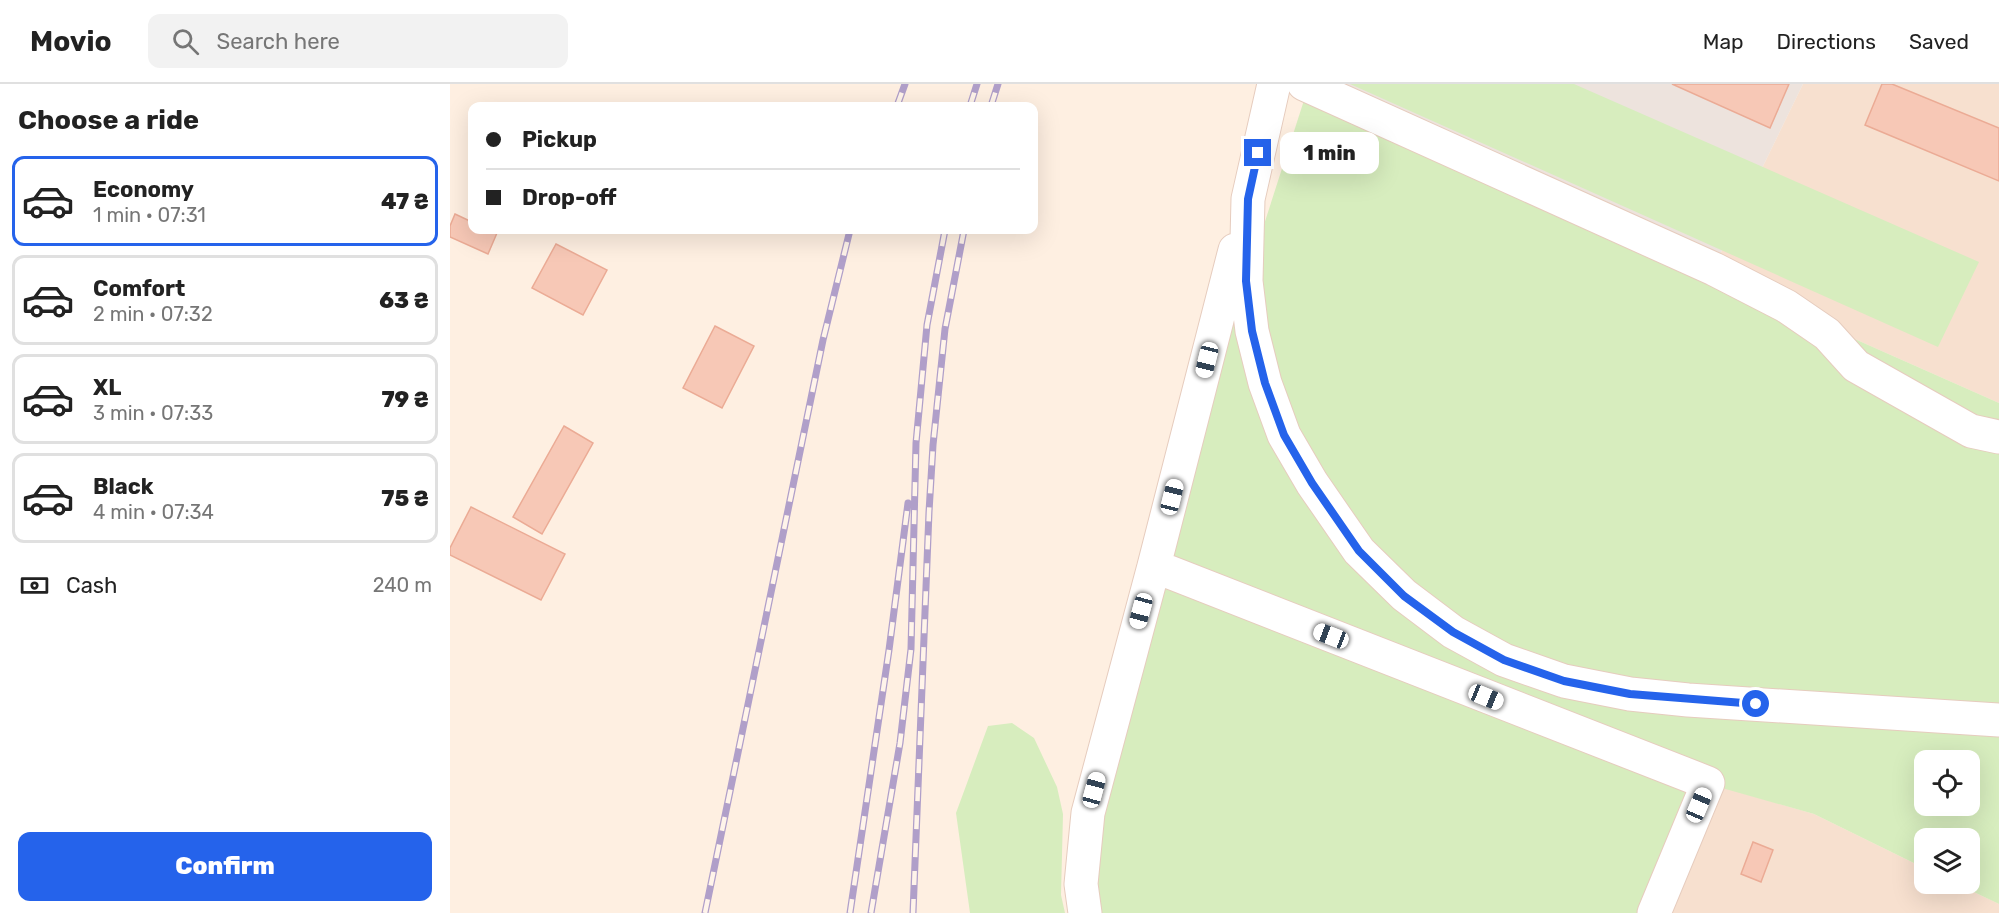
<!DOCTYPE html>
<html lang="en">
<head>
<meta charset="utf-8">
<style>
  :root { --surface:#fff; --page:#f2f2f2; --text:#222; --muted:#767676; --line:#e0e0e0; --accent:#2563eb }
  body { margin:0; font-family:Rubik,sans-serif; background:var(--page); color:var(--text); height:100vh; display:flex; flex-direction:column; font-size:22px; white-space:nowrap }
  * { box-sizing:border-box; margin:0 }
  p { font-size:20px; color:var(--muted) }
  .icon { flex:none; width:33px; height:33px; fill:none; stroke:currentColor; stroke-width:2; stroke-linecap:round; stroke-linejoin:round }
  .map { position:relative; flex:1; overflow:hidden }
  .sheet { display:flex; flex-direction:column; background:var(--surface); width:450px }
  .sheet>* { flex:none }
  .hud { position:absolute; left:18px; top:18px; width:570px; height:132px; border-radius:12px; box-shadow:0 6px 24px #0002; display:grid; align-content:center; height:132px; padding:0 18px; background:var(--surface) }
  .fabs { position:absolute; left:1464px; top:666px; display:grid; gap:12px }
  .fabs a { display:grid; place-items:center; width:66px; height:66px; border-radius:12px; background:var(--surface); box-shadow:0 6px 24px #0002; font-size:30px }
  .end { position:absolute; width:27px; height:27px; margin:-14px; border:8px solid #2563eb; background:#fff; box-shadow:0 0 0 3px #fff }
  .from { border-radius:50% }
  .bubble { position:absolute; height:42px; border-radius:12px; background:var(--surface); box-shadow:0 6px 24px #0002; font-size:20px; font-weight:800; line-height:42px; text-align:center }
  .car { position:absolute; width:18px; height:36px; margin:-18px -9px; border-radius:8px; box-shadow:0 0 4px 2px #0007; background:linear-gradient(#fff 24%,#345 0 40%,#fff 0 76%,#345 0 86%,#fff 0) }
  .hud b { display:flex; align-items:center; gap:21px; height:57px; font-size:22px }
  .hud b+b { border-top:2px solid var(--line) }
  .hud i { width:15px; height:15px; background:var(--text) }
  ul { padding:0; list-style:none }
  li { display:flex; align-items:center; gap:18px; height:90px; margin:0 12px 9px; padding:0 6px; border:3px solid var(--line); border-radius:12px }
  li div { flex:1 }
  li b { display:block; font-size:22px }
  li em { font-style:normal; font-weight:800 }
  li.active { border-color:var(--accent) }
  li>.icon { width:54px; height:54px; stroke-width:1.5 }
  h2 { padding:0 18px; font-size:27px; line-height:72px }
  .pay { display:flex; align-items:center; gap:15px; height:66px; padding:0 18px; font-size:22px }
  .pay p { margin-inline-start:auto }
  .action { display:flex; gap:12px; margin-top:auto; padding:12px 18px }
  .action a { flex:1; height:69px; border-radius:12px; background:var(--accent); color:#fff; font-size:24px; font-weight:800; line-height:69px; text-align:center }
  header { display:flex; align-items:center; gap:36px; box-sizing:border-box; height:84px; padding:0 30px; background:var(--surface); border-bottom:2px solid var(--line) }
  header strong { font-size:28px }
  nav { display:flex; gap:33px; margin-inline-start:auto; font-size:21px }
  .search { width:420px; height:54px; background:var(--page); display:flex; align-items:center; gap:15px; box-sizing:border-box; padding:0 21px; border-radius:12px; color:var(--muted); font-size:22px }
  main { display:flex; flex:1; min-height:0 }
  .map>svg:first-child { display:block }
  .residential { fill:#f7e0cf }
  .industrial { fill:#ede3dd }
  .green { fill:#d7edbe; fill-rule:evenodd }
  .building { fill:#f7c8b6; stroke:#ebab95; stroke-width:1.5 }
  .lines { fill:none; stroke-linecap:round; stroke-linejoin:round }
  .minor-casing { stroke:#e6ccbe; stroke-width:35 }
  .minor { stroke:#fff; stroke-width:33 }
  .rail-casing { stroke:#b09fc9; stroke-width:7 }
  .rail { stroke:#fff4ea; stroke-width:4.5; stroke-dasharray:14; stroke-linecap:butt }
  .route { stroke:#2563eb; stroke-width:8 }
</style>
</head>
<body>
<header>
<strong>Movio</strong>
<div class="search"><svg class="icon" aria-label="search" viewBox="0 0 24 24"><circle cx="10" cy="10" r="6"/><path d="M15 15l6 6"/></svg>Search here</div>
<nav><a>Map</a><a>Directions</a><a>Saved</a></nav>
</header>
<main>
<section class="sheet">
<h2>Choose a ride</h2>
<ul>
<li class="active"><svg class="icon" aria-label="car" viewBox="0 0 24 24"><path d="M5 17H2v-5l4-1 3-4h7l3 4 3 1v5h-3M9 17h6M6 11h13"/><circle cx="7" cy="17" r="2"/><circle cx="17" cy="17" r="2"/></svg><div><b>Economy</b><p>1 min · 07:31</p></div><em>47 ₴</em></li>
<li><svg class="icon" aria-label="car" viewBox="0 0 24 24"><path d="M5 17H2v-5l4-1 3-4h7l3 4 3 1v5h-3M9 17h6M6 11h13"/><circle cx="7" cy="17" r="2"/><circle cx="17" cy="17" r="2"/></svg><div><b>Comfort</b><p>2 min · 07:32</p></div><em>63 ₴</em></li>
<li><svg class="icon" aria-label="car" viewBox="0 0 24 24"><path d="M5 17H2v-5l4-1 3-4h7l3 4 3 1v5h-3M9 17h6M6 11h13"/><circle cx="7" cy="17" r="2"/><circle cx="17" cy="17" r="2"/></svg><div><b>XL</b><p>3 min · 07:33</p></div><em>79 ₴</em></li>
<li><svg class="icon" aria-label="car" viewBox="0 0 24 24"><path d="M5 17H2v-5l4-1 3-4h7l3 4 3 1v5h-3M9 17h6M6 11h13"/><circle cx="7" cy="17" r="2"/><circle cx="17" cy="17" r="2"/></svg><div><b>Black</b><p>4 min · 07:34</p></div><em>75 ₴</em></li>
</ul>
<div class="pay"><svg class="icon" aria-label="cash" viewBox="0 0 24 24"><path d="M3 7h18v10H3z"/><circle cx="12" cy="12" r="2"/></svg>Cash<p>240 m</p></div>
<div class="action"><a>Confirm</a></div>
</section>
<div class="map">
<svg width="1549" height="829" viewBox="0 0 1549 829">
  <rect width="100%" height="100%" fill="#feefe1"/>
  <path class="residential" d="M1353,0H1549V319L1260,191Z
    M1258,699L1364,730L1474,784V800H1507L1549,820V829H1204Z"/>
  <path class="industrial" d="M841,0H1353L1260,191Z"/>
  <path class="green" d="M900,0H1124L1529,178L1488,263Z
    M857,7L1260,191L1549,319V820L1507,800H1520V754H1474V784L1364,730L1258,700L1204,829H635L631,800L704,482ZM1474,676H1520V722H1474Z
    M562,639L584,654L607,703L613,730L611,811L615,829H520L506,729L538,642Z"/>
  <path class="building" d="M1222,0H1339L1320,44Z
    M1432,0H1442L1549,44V97L1415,41Z
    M5,130L22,138V146H40L47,149L38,170L0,153V142Z
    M106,160L157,186L133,231L82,204Z
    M265,242L304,262L272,324L233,304Z
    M114,342L143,359L92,450L63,433Z
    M21,423L115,470L91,516L0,471V464Z
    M1303,758L1323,766L1311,798L1291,790Z"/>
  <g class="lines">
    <defs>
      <path id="minor" d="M824,0L798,115L796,197L802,247L815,299L834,351L862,399L909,467L954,511L1003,548L1054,576L1114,597L1180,610L1238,616L1549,636
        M854,0L1264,185L1336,222L1377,250L1406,282L1521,347L1549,353
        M704,482L1258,699L1204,829
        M635,829L631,800L638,729L704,482L785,166"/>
    </defs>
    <use href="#minor" class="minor-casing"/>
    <use href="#minor" class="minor"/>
    <defs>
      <path id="rail" d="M447,22L455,0
        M520,22L527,0
        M541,22L548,0
        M255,829L373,256L400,146
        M400,829L439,566L458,419
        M421,829L450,659L461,565L466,359L477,241L495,146
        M463,829L479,428L483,361L495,245L514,146"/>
    </defs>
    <use href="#rail" class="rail-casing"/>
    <use href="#rail" class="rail"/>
  </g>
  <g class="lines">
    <path class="route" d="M808,69L798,115L796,197L802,247L815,299L834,351L862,399L909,467L954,512L1003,548L1054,576L1114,597L1180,610L1306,620"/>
  </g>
</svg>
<div class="fabs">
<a><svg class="icon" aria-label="locate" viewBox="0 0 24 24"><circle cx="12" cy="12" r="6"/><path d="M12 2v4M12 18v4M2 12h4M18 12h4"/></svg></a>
<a><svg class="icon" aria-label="layers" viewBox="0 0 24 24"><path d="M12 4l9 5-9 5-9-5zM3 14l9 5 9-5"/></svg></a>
</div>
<i class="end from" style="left:1306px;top:620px"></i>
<i class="end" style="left:808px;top:69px"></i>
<div class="bubble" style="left:830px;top:48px;width:99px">1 min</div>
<i class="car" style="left:757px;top:276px;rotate:194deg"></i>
<i class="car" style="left:722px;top:413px;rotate:14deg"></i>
<i class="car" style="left:691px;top:527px;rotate:195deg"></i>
<i class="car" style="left:881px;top:552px;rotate:291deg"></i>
<i class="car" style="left:1036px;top:613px;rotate:112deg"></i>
<i class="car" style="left:644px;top:706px;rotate:15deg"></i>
<i class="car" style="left:1249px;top:721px;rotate:23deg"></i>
<div class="hud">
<b><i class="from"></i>Pickup</b>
<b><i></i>Drop-off</b>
</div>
</div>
</main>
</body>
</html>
